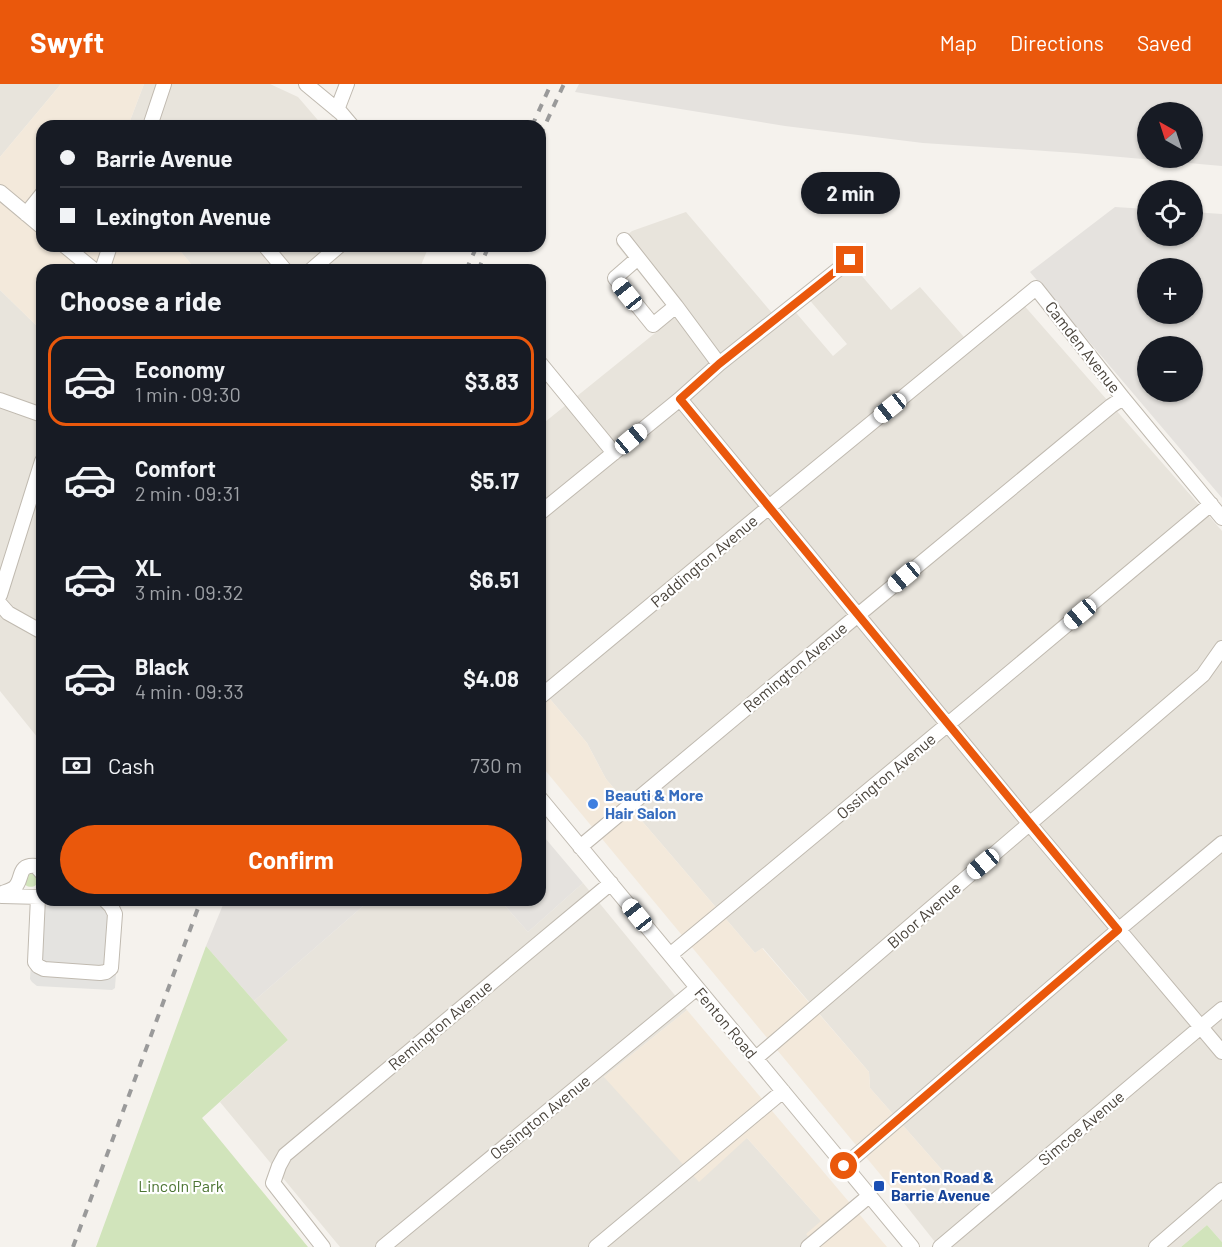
<!DOCTYPE html>
<html lang="en">
<head>
<meta charset="utf-8">
<style>
  :root { --surface:#171b24; --page:#242831; --text:#f1f3f6; --muted:#9ea1a6; --line:#363941; --accent:#ea580c }
  body { margin:0; font-family:Barlow,sans-serif; background:var(--page); color:var(--text); height:100vh; display:flex; flex-direction:column; font-size:22px; white-space:nowrap }
  * { box-sizing:border-box; margin:0 }
  p { font-size:20px; color:var(--muted) }
  .icon { flex:none; width:33px; height:33px; fill:none; stroke:currentColor; stroke-width:2; stroke-linecap:round; stroke-linejoin:round }
  .map { position:relative; flex:1; overflow:hidden }
  .sheet { position:absolute; left:36px; top:180px; width:510px; height:642px; display:flex; flex-direction:column; background:var(--surface); border-radius:18px; box-shadow:0 2px 4px #0004 }
  .sheet>* { flex:none }
  .banner { position:absolute; left:36px; top:36px; width:510px; height:132px; border-radius:18px; box-shadow:0 2px 4px #0004; display:grid; align-content:center; height:132px; padding:0 24px; background:var(--surface) }
  .needle { width:39px; rotate:321deg }
  .tools { position:absolute; left:1137px; top:18px; display:grid; gap:12px }
  .tools a { display:grid; place-items:center; width:66px; height:66px; border-radius:50%; background:var(--surface); box-shadow:0 2px 4px #0004; font-size:30px }
  .end { position:absolute; width:27px; height:27px; margin:-14px; border:8px solid #ea580c; background:#fff; box-shadow:0 0 0 3px #fff }
  .from { border-radius:50% }
  .bubble { position:absolute; height:42px; border-radius:21px; background:var(--surface); box-shadow:0 2px 4px #0004; font-size:20px; font-weight:700; line-height:42px; text-align:center }
  .car { position:absolute; width:18px; height:36px; margin:-18px -9px; border-radius:8px; box-shadow:0 0 4px 2px #0007; background:linear-gradient(#fff 24%,#345 0 40%,#fff 0 76%,#345 0 86%,#fff 0) }
  .banner b { display:flex; align-items:center; gap:21px; height:57px; font-size:22px }
  .banner b+b { border-top:2px solid var(--line) }
  .banner i { width:15px; height:15px; background:var(--text) }
  ul { padding:0; list-style:none }
  li { display:flex; align-items:center; gap:18px; height:90px; margin:0 12px 9px; padding:0 12px; border:3px solid transparent; border-radius:18px }
  li div { flex:1 }
  li b { display:block; font-size:22px }
  li em { font-style:normal; font-weight:700 }
  li.selected { border-color:var(--accent) }
  li>.icon { width:54px; height:54px; stroke-width:1.5 }
  h2 { padding:0 24px; font-size:27px; line-height:72px }
  .pay { display:flex; align-items:center; gap:15px; height:66px; padding:0 24px; font-size:22px }
  .pay p { margin-inline-start:auto }
  .button { display:flex; gap:12px; margin-top:auto; padding:12px 24px }
  .button a { flex:1; height:69px; border-radius:36px; background:var(--accent); color:#fff; font-size:24px; font-weight:700; line-height:69px; text-align:center }
  header { display:flex; align-items:center; gap:36px; box-sizing:border-box; height:84px; padding:0 30px; background:var(--accent); color:#fff }
  header strong { font-size:28px }
  nav { display:flex; gap:33px; margin-inline-start:auto; font-size:21px }
  .map>svg:first-child { display:block }
  .residential { fill:#e8e4dc }
  .commercial { fill:#f3e9db }
  .industrial { fill:#e5e2de; fill-rule:evenodd }
  .green { fill:#d1e4bb }
  .parking { fill:#e4e3e0 }
  .lines { fill:none; stroke-linecap:round; stroke-linejoin:round }
  .minor-casing { stroke:#c0bab0; stroke-width:16 }
  .minor { stroke:#fff; stroke-width:14 }
  .rail { stroke:#9a9a9a; stroke-width:4; stroke-dasharray:8 8; stroke-linecap:butt }
  .route { stroke:#ea580c; stroke-width:8 }
  .shop-dot { fill:#3f7fe0; stroke:#fff; stroke-width:2 }
  .transit-dot { fill:#1a4fb4; stroke:#fff; stroke-width:2 }
  .labels { text-anchor:middle; stroke-width:4.5; stroke-linejoin:round; paint-order:stroke }
  .street-label { font-size:16px; fill:#49433b; stroke:#fff }
  .shop-label { font-size:16px; font-weight:bold; fill:#366cbe; stroke:#fff; text-anchor:start }
  .transit-label { font-size:16px; font-weight:bold; fill:#164399; stroke:#fff; text-anchor:start }
  .park-label { font-size:16px; fill:#4c7533; stroke:#fff }
</style>
</head>
<body>
<header>
<strong>Swyft</strong>
<nav><a>Map</a><a>Directions</a><a>Saved</a></nav>
</header>
<div class="map">
<svg width="1222" height="1163" viewBox="0 0 1222 1163">
  <rect width="100%" height="100%" fill="#f5f2ed"/>
  <path class="residential" d="M0,0H61L0,73Z
    M144,0H270L298,13L323,42H128Z
    M686,128L772,229L786,217L833,272L847,260L801,206L844,171L891,226L920,203L964,253L1015,211L1222,447V1158L1207,1141L1181,1163H939L904,1119L943,1087L870,1004L869,988L763,864L755,869L606,695L587,659L540,603V342L675,233L616,160L632,147Z
    M176,162H429L419,186H196Z
    M0,206L42,247V659L0,607Z
    M583,799L687,926L604,993L747,1054L822,1138L817,1163H340L220,1018L288,956L254,917L370,816H500L528,848Z"/>
  <path class="commercial" d="M61,0H144L128,42H42V162H176L196,186H42V247L0,206V73Z
    M540,603L587,659L606,695L755,869L762,864L869,988L870,1004L943,1087L904,1119L540,680Z
    M687,926L887,1163H817L806,1150L821,1137L747,1054L699,1098L604,993Z"/>
  <path class="industrial" d="M579,0H1222V82L1075,69L923,59L785,42L575,8ZM1148,28H1192V74H1148Z
    M1115,123L1147,125L1148,152H1192L1193,128L1222,130V414L1030,188ZM1148,184H1192V230H1148ZM1148,262H1192V308H1148Z
    M540,748L583,799L528,848L500,816H540Z
    M225,816H370L254,917L206,862Z"/>
  <path class="green" d="M29,786L40,793C39,802 31,806 24,800Z
    M206,862L288,956L202,1034L308,1163H96Z
    M1207,1141L1222,1158V1163H1181Z"/>
  <path class="parking" d="M42,816H121L115,904L112,906L37,902L32,898L30,895L35,819Z"/>
  <g class="lines">
    <defs>
      <path id="minor" d="M306,0L341,29L352,42
        M337,26L347,0
        M150,42L164,0
        M0,108L42,143
        M26,130L42,110
        M624,156L676,222L719,280
        M65,162L94,186
        M265,162L285,186
        M638,174L615,194L653,241L676,222
        M102,186L110,162
        M311,186L339,162
        M540,279L614,369
        M680,315L1038,750L1222,968
        M0,316L42,331
        M540,429L680,315L719,280L850,176
        M0,511L42,377
        M0,520L8,529L42,548
        M540,613L780,414L1036,204L1123,314L1222,434
        M540,714L912,1163
        M580,763L858,531L1111,322L1123,314
        M0,810C4,808 10,807 14,804C24,796 16,780 36,782L42,789
        M2,812L42,813
        M38,813L35,878L38,882L44,885L100,889L106,888L111,884L115,830L111,822L105,816
        M670,871L959,631L1211,420
        M756,974L1203,591L1222,564
        M844,1082L1118,846L1222,759
        M323,1163L273,1099L279,1082L285,1071L611,799
        M383,1163L697,904
        M596,1163L783,1007
        M808,1163L869,1112
        M940,1163L1222,925
        M1156,1163L1222,1106"/>
    </defs>
    <use href="#minor" class="minor-casing"/>
    <use href="#minor" class="minor"/>
    <path class="rail" d="M532,42L551,0
      M540,52L564,0
      M466,186L477,162
      M478,186L489,162
      M73,1163L201,816"/>
  </g>
  <g class="lines">
    <path class="route" d="M844,1082L1118,846L680,315L719,280L850,176"/>
  </g>
  <circle class="shop-dot" cx="593" cy="720" r="6"/>
  <rect class="transit-dot" x="873" y="1096" width="12" height="12" rx="3"/>
  <g class="labels">
    <g class="street-label">
      <text transform="translate(1083 263) rotate(52)" y="6">Camden Avenue</text>
      <text transform="translate(704 477) rotate(-40)" y="6">Paddington Avenue</text>
      <text transform="translate(795 583) rotate(-40)" y="6">Remington Avenue</text>
      <text transform="translate(886 692) rotate(-40)" y="6">Ossington Avenue</text>
      <text transform="translate(924 831) rotate(-41)" y="6">Bloor Avenue</text>
      <text transform="translate(726 939) rotate(50)" y="6">Fenton Road</text>
      <text transform="translate(440 941) rotate(-40)" y="6">Remington Avenue</text>
      <text transform="translate(540 1033) rotate(-39)" y="6">Ossington Avenue</text>
      <text transform="translate(1081 1044) rotate(-40)" y="6">Simcoe Avenue</text>
    </g>
    <g class="shop-label">
      <text x="605" y="717">Beauti &amp; More<tspan x="605" dy="18">Hair Salon</tspan></text>
    </g>
    <g class="transit-label">
      <text x="891" y="1099">Fenton Road &amp;<tspan x="891" dy="18">Barrie Avenue</tspan></text>
    </g>
    <g class="park-label">
      <text x="181" y="1108">Lincoln Park</text>
    </g>
  </g>
</svg>
<div class="tools">
<a><svg class="needle" viewBox="-14 -14 28 28"><path d="M0-13l5 13h-10z" fill="#e53935"/><path d="M0 13l5-13h-10z" fill="#9ea1a6"/></svg></a>
<a><svg class="icon" aria-label="locate" viewBox="0 0 24 24"><circle cx="12" cy="12" r="6"/><path d="M12 2v4M12 18v4M2 12h4M18 12h4"/></svg></a>
<a>+</a>
<a>−</a>
</div>
<i class="end from" style="left:844px;top:1082px"></i>
<i class="end" style="left:850px;top:176px"></i>
<div class="bubble" style="left:801px;top:88px;width:99px">2 min</div>
<i class="car" style="left:627px;top:210px;rotate:321deg"></i>
<i class="car" style="left:890px;top:324px;rotate:231deg"></i>
<i class="car" style="left:631px;top:355px;rotate:50deg"></i>
<i class="car" style="left:904px;top:493px;rotate:230deg"></i>
<i class="car" style="left:1080px;top:530px;rotate:230deg"></i>
<i class="car" style="left:983px;top:780px;rotate:230deg"></i>
<i class="car" style="left:637px;top:831px;rotate:321deg"></i>
<div class="banner">
<b><i class="from"></i>Barrie Avenue</b>
<b><i></i>Lexington Avenue</b>
</div>
<section class="sheet">
<h2>Choose a ride</h2>
<ul>
<li class="selected"><svg class="icon" aria-label="car" viewBox="0 0 24 24"><path d="M5 17H2v-5l4-1 3-4h7l3 4 3 1v5h-3M9 17h6M6 11h13"/><circle cx="7" cy="17" r="2"/><circle cx="17" cy="17" r="2"/></svg><div><b>Economy</b><p>1 min · 09:30</p></div><em>$3.83</em></li>
<li><svg class="icon" aria-label="car" viewBox="0 0 24 24"><path d="M5 17H2v-5l4-1 3-4h7l3 4 3 1v5h-3M9 17h6M6 11h13"/><circle cx="7" cy="17" r="2"/><circle cx="17" cy="17" r="2"/></svg><div><b>Comfort</b><p>2 min · 09:31</p></div><em>$5.17</em></li>
<li><svg class="icon" aria-label="car" viewBox="0 0 24 24"><path d="M5 17H2v-5l4-1 3-4h7l3 4 3 1v5h-3M9 17h6M6 11h13"/><circle cx="7" cy="17" r="2"/><circle cx="17" cy="17" r="2"/></svg><div><b>XL</b><p>3 min · 09:32</p></div><em>$6.51</em></li>
<li><svg class="icon" aria-label="car" viewBox="0 0 24 24"><path d="M5 17H2v-5l4-1 3-4h7l3 4 3 1v5h-3M9 17h6M6 11h13"/><circle cx="7" cy="17" r="2"/><circle cx="17" cy="17" r="2"/></svg><div><b>Black</b><p>4 min · 09:33</p></div><em>$4.08</em></li>
</ul>
<div class="pay"><svg class="icon" aria-label="cash" viewBox="0 0 24 24"><path d="M3 7h18v10H3z"/><circle cx="12" cy="12" r="2"/></svg>Cash<p>730 m</p></div>
<div class="button"><a>Confirm</a></div>
</section>
</div>
</body>
</html>
